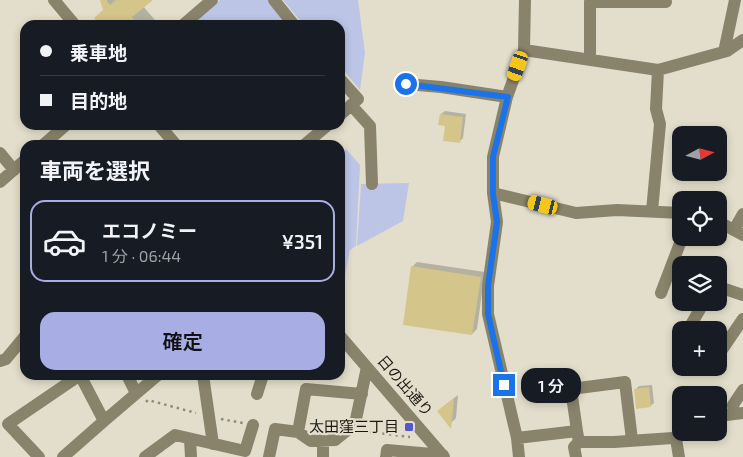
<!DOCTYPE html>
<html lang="ja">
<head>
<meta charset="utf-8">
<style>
  :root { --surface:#171b24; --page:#20242c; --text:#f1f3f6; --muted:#9ea1a6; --line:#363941; --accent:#a8ade4 }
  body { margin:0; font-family:"Exo 2","Noto Sans JP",sans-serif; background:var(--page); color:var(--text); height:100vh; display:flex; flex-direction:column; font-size:19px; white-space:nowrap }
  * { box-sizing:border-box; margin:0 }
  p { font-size:16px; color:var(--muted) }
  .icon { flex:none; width:28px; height:28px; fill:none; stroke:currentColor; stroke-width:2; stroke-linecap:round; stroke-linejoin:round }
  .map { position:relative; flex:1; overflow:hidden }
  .details { position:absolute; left:20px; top:140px; width:325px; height:240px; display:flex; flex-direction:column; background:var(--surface); border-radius:15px; box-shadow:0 2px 8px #0003 }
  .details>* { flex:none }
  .banner { position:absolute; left:20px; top:20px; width:325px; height:110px; border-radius:15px; box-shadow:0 2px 8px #0003; display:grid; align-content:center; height:110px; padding:0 20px; background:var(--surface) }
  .needle { width:32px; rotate:83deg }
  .controls { position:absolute; left:672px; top:126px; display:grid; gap:10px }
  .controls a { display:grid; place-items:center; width:55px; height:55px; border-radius:10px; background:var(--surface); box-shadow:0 2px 8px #0003; font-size:25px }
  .end { position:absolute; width:22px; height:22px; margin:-11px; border:6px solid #1a73e8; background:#fff; box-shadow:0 0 0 2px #fff }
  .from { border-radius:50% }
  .bubble { position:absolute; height:35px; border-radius:15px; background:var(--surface); box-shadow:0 2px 8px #0003; font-size:16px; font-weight:600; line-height:35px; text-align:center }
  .car { position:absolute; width:15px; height:30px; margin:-15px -8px; border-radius:6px; box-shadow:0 0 4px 1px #0007; background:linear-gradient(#f5c518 24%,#345 0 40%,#f5c518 0 76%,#345 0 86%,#f5c518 0) }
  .banner b { display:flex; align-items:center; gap:18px; height:48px; font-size:19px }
  .banner b+b { border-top:1px solid var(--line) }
  .banner i { width:12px; height:12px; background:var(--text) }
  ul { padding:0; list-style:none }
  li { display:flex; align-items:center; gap:15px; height:82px; margin:0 10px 8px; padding:0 10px; border:2px solid transparent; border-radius:15px }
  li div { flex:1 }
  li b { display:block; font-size:19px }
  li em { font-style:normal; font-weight:600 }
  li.selected { border-color:var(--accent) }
  li>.icon { width:45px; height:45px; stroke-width:1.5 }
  h2 { padding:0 20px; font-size:22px; line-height:60px }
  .action { display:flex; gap:10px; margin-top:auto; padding:10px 20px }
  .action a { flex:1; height:58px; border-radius:15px; background:var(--accent); color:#111; font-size:20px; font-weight:600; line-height:58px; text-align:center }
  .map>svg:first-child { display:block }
  .green { fill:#bdc5e6 }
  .shadow { fill:#0003 }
  .building { fill:#d4c58a }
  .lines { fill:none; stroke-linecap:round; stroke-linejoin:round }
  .path { stroke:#8f8b7d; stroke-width:2.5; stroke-dasharray:2.5 4; stroke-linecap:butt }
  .minor { stroke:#89836b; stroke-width:12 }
  .route { stroke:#1a73e8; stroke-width:6 }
  .poi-dot { fill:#4f58ce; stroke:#e3decb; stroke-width:2 }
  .labels { text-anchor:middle; stroke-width:4.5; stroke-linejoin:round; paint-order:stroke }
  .street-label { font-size:15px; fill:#191710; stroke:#e3decb }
  .poi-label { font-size:15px; fill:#191710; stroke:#e3decb; text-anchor:end }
</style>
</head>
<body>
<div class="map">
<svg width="743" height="457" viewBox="0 0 743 457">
  <rect width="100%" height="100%" fill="#e3decb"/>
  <path class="green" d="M220,0H270L291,25H190Z
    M283,0H358L365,53L360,90L340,66V25H304Z
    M346,149L360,165L356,246L350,250L340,300V154Z
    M409,183L403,221L357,246L361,184Z"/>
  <path class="shadow" d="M107,0H151L143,6L159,25H102L104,9L103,4Z
    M445,111L466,114L463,138L459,142L447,125L441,114Z
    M417,262L485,272L477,329L472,334L412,267Z
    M652,385L654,403L650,406L635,390L639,386Z
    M458,395L456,418L451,423L444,406Z"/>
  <path class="building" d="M100,0H106L110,5L116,0H153L132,17L138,25H100L94,18L103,10Z
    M440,114L463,117L460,143L443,141L445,126L438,125Z
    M411,266L481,277L472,335L403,325Z
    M649,387L651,407L636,409L634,389Z
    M454,398L451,429L437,411Z"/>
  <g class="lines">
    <path class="path" d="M146,402L148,400L196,413
      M221,419L243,423
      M363,431L410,437"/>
    <path class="minor" d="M54,0L75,25
      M274,0L294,25
      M183,25L212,0
      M524,50L658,70L727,51L743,40
      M724,52L735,0
      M590,60V2H666
      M340,79L358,99L340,115
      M406,84L441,87L507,97
      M351,105L370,126L372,184
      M159,125L176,145
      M43,145L66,125
      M304,145L328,125
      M0,153L14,170
      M0,182L25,160
      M493,193L576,213L617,210L681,213
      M652,211L660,124L656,109L658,70
      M719,222L743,235
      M734,230L743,214
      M719,287L743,295
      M661,293L682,238
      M688,330L704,302
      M340,336L444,457
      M719,354L743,319
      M0,361L6,359L25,336
      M127,375L136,393
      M203,375L213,444
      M257,394L263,375
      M734,414L733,405L743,390
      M719,416L743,413
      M104,421L158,375
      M577,431L571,389L625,382L632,440
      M298,432L306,389L362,394
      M517,438L577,431L579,442H614L673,438L676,439L679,457
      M190,439L191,457
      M39,457L8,424L80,375
      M63,457L104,421L80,375
      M145,457L175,435L245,451L253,425
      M269,457L275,429L298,432L311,441L335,440L355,424L367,367
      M323,457V441
      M386,457L387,450L443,455
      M519,457L517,438L488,314V286L497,222L493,193V157L507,97L524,50L525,0
      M576,457L574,447L579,442"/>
  </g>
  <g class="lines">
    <path class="route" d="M406,84L508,97L493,157V194L497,222L488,286V314L504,385"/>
  </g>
  <rect class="poi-dot" x="404" y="422" width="10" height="10" rx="2.5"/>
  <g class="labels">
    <g class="street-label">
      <text transform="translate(405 386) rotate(49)" y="5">日の出通り</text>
    </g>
    <g class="poi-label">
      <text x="399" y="432">太田窪三丁目</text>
    </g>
  </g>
</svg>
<div class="controls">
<a><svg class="needle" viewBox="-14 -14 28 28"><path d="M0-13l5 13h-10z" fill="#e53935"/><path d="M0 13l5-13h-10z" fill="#9ea1a6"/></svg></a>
<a><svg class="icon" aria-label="locate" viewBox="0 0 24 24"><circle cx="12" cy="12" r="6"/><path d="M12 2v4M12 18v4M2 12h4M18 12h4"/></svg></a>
<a><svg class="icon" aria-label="layers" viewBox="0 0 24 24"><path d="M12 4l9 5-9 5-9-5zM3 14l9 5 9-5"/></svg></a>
<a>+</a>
<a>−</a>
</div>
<i class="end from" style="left:406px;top:84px"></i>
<i class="end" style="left:504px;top:385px"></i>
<div class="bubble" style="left:521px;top:368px;width:60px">1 分</div>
<i class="car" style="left:518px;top:66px;rotate:199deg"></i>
<i class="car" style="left:543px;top:205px;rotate:284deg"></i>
<div class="banner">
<b><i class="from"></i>乗車地</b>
<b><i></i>目的地</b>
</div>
<section class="details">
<h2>車両を選択</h2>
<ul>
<li class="selected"><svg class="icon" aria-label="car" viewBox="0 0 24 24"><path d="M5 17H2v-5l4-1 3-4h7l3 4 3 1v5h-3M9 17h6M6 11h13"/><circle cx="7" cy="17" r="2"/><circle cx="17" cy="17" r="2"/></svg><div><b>エコノミー</b><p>1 分 · 06:44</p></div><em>¥351</em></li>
</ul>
<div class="action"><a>確定</a></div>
</section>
</div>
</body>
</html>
